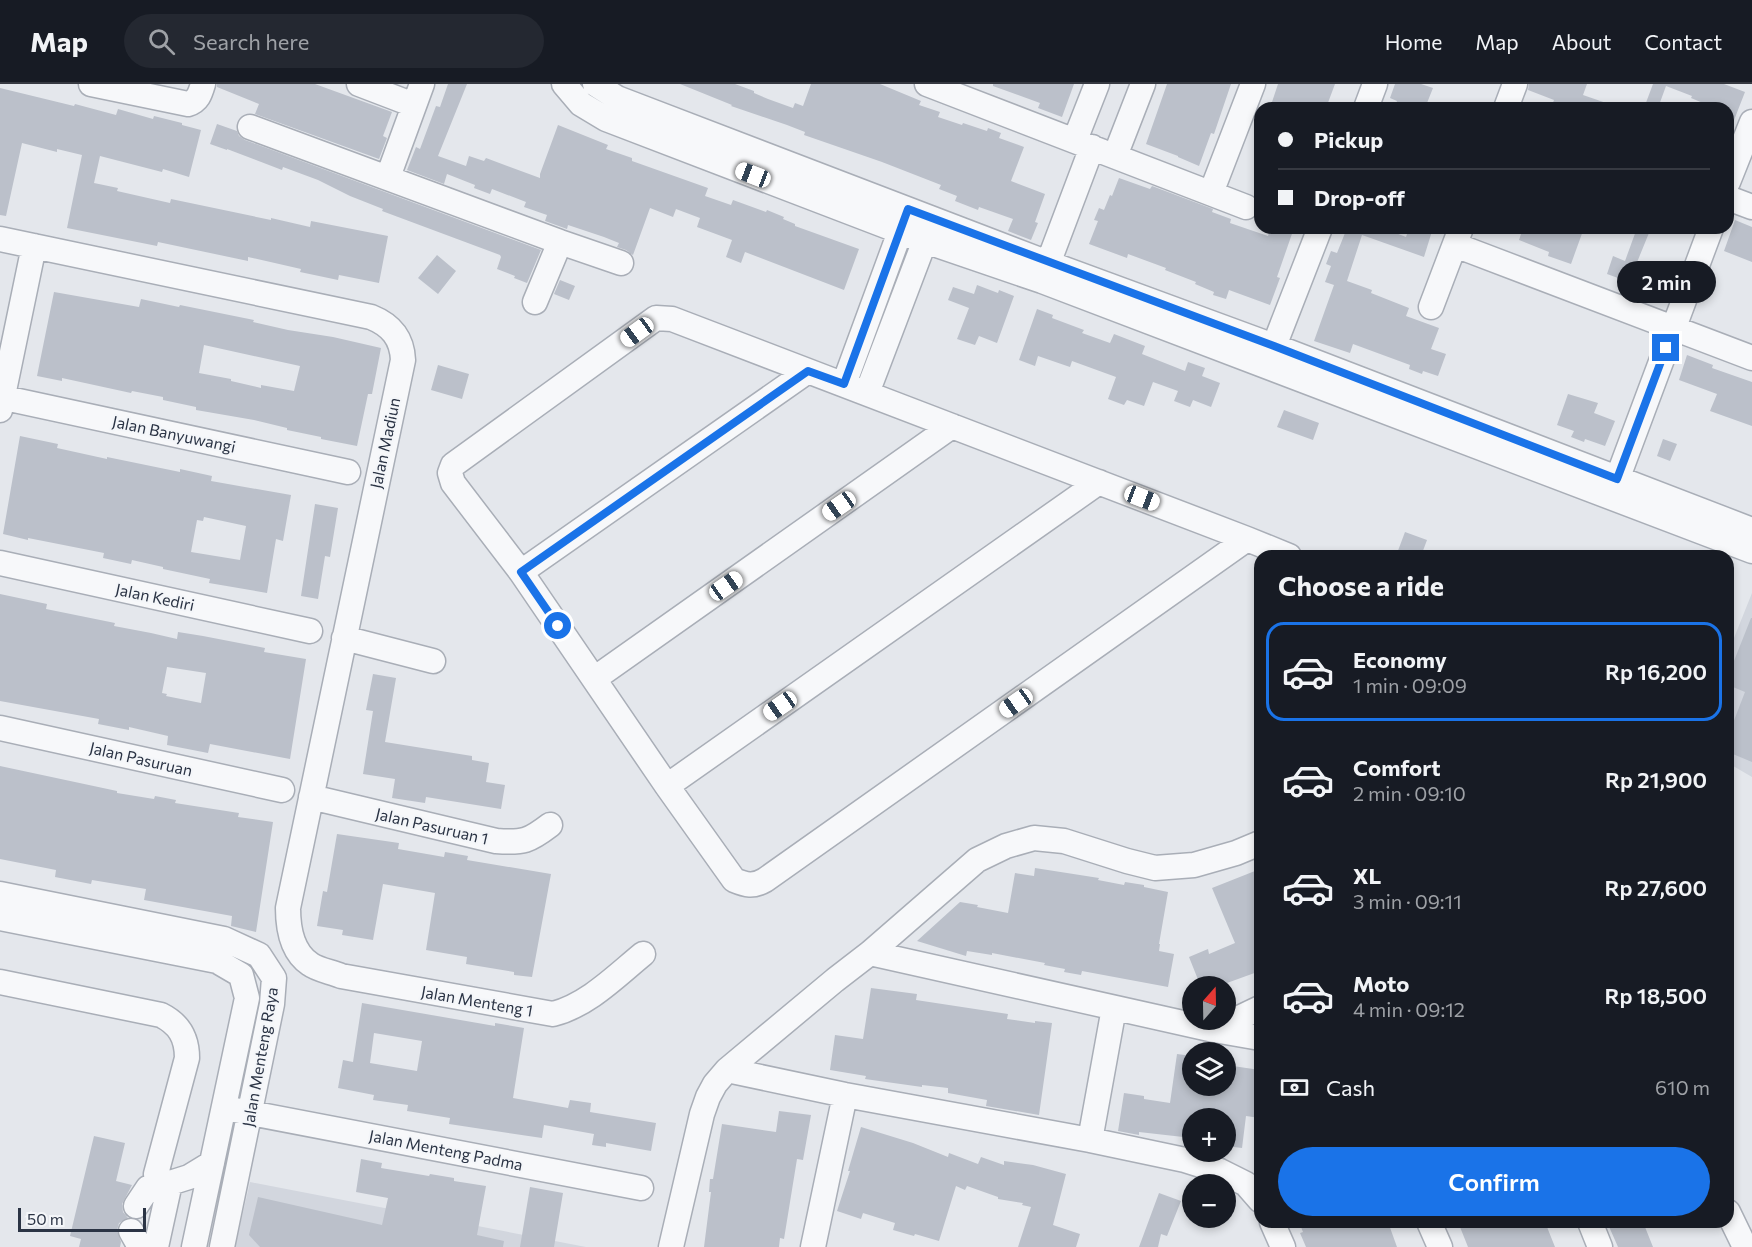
<!DOCTYPE html>
<html lang="en">
<head>
<meta charset="utf-8">
<style>
  :root { --surface:#171b24; --page:#242831; --text:#f1f3f6; --muted:#9ea1a6; --line:#363941; --accent:#1a73e8 }
  body { margin:0; font-family:Commissioner,sans-serif; background:var(--page); color:var(--text); height:100vh; display:flex; flex-direction:column; font-size:22px; white-space:nowrap }
  * { box-sizing:border-box; margin:0 }
  p { font-size:20px; color:var(--muted) }
  .icon { flex:none; width:33px; height:33px; fill:none; stroke:currentColor; stroke-width:2; stroke-linecap:round; stroke-linejoin:round }
  .map { position:relative; flex:1; overflow:hidden }
  .panel { position:absolute; left:1254px; top:466px; width:480px; height:678px; display:flex; flex-direction:column; background:var(--surface); border-radius:18px; box-shadow:0 3px 9px #0003 }
  .panel>* { flex:none }
  .hud { position:absolute; left:1254px; top:18px; width:480px; height:132px; border-radius:18px; box-shadow:0 3px 9px #0003; display:grid; align-content:center; height:132px; padding:0 24px; background:var(--surface) }
  .needle { width:39px; rotate:20deg }
  .fabs { position:absolute; left:1182px; top:892px; display:grid; gap:12px }
  .fabs a { display:grid; place-items:center; width:54px; height:54px; border-radius:50%; background:var(--surface); box-shadow:0 3px 9px #0003; font-size:30px }
  .scale { position:absolute; left:18px; bottom:15px; width:128px; box-sizing:border-box; padding-left:6px; border:3px solid #2b3445; border-top:0; font-size:16px; line-height:21px; white-space:nowrap; color:#2b3445; -webkit-text-stroke:4px #f4f6f9; paint-order:stroke }
  .end { position:absolute; width:27px; height:27px; margin:-14px; border:8px solid #1a73e8; background:#fff; box-shadow:0 0 0 3px #fff }
  .from { border-radius:50% }
  .bubble { position:absolute; height:42px; border-radius:21px; background:var(--surface); box-shadow:0 3px 9px #0003; font-size:20px; font-weight:600; line-height:42px; text-align:center }
  .car { position:absolute; width:18px; height:36px; margin:-18px -9px; border-radius:8px; box-shadow:0 0 4px 2px #0007; background:linear-gradient(#fff 24%,#345 0 40%,#fff 0 76%,#345 0 86%,#fff 0) }
  .hud b { display:flex; align-items:center; gap:21px; height:57px; font-size:22px }
  .hud b+b { border-top:2px solid var(--line) }
  .hud i { width:15px; height:15px; background:var(--text) }
  ul { padding:0; list-style:none }
  li { display:flex; align-items:center; gap:18px; height:99px; margin:0 12px 9px; padding:0 12px; border:3px solid transparent; border-radius:18px }
  li div { flex:1 }
  li b { display:block; font-size:22px }
  li em { font-style:normal; font-weight:600 }
  li.current { border-color:var(--accent) }
  li>.icon { width:54px; height:54px; stroke-width:1.5 }
  h2 { padding:0 24px; font-size:27px; line-height:72px }
  .pay { display:flex; align-items:center; gap:15px; height:66px; padding:0 24px; font-size:22px }
  .pay p { margin-inline-start:auto }
  .cta { display:flex; gap:12px; margin-top:auto; padding:12px 24px }
  .cta a { flex:1; height:69px; border-radius:36px; background:var(--accent); color:#fff; font-size:24px; font-weight:600; line-height:69px; text-align:center }
  header { display:flex; align-items:center; gap:36px; box-sizing:border-box; height:84px; padding:0 30px; background:var(--surface); border-bottom:2px solid var(--line) }
  header strong { font-size:28px }
  nav { display:flex; gap:33px; margin-inline-start:auto; font-size:21px }
  .search { width:420px; height:54px; background:var(--page); display:flex; align-items:center; gap:15px; box-sizing:border-box; padding:0 21px; border-radius:33px; color:var(--muted); font-size:22px }
  .map>svg:first-child { display:block }
  .built { fill:#d2d6de }
  .building { fill:#bbc0ca; fill-rule:evenodd }
  .lines { fill:none; stroke-linecap:round; stroke-linejoin:round }
  .minor-casing { stroke:#a9aeb7; stroke-width:27 }
  .minor { stroke:#f7f8fa; stroke-width:24 }
  .route { stroke:#1a73e8; stroke-width:8 }
  .labels { text-anchor:middle; stroke-width:4.5; stroke-linejoin:round; paint-order:stroke }
  .street-label { font-size:16px; fill:#2b3445; stroke:#f4f6f9 }
</style>
</head>
<body>
<header>
<strong>Map</strong>
<div class="search"><svg class="icon" aria-label="search" viewBox="0 0 24 24"><circle cx="10" cy="10" r="6"/><path d="M15 15l6 6"/></svg>Search here</div>
<nav><a>Home</a><a>Map</a><a>About</a><a>Contact</a></nav>
</header>
<div class="map">
<svg width="1752" height="1163" viewBox="0 0 1752 1163">
  <rect width="100%" height="100%" fill="#e4e7ec"/>
  <path class="built" d="M1752,509V693L1728,679V569Z
    M250,1098L586,1163H235Z"/>
  <path class="building" d="M217,0H315L392,28L383,52L387,54L379,75L255,30L259,20L217,3Z
    M448,0H467L438,72L466,82L469,72L484,77L486,74L540,94V90L558,41L608,61L606,65L632,74V77L708,104L705,112L731,121L733,116L766,128L767,126L784,133L783,135L795,140V142L859,165L844,206L745,168L741,179L726,173L732,156L697,143L700,134L676,125L673,133L650,124L633,171L626,166L617,163L619,159L604,153L568,141L567,145L545,137L547,131L524,123L526,118L492,105L490,110L474,104L475,101L447,90L444,100L407,86L416,63L420,65L436,22L440,23Z
    M680,0H735L754,7V9L768,15L793,24L795,19L803,22L811,0H880L921,17L919,21L940,28L938,33L962,41L963,39L987,47L988,44L1001,49L999,54L1024,63L1011,97L1045,110L1035,138L1038,139L1031,156L1008,147L1013,135L979,123L978,126L955,117L957,112L939,105L941,101L882,78L804,51L805,48L787,41L731,22L732,21Z
    M993,0H1074L1062,33L1038,24L1040,19L993,2Z
    M1167,0H1231L1214,50L1211,49L1199,82L1178,73V72L1146,60Z
    M1278,0H1335L1326,24H1270Z
    M1395,0H1421L1433,4L1425,24H1394L1397,17L1390,14Z
    M1529,0H1587L1583,11L1615,22L1614,24H1551L1554,16L1528,6Z
    M1653,0H1724L1745,8L1729,49H1728V24H1715L1691,14L1692,12L1666,2L1658,24H1644Z
    M0,4L74,22L75,20L116,31L118,25L153,35L154,32L182,39V41L201,46L189,93L163,85L162,88L100,72L94,99L118,104L117,107L170,119L171,115L271,136V134L310,143L311,137L388,152L379,199L339,191L338,196L300,188L301,185L248,173V177L158,158L157,162L67,144L82,71L57,65V68L22,59L6,132L0,131Z
    M217,40L237,47L239,52L245,56L541,166L527,199L514,194L515,192L497,185L501,173L500,171L382,127L383,125L350,112L318,96L283,83L282,86L227,65V66L210,60Z
    M1119,94L1150,105L1152,102L1213,125L1212,128L1231,135L1230,139L1268,152L1271,144H1294L1277,193L1280,194L1270,221L1229,206L1226,215L1213,211L1214,208L1195,200L1196,198L1165,186L1166,184L1128,170L1127,174L1089,160L1098,137L1094,136L1099,124L1104,126L1110,111L1112,112Z
    M1735,136L1752,143V178L1724,167Z
    M1347,144H1383L1406,153L1409,144H1433L1424,173L1362,151L1347,197L1372,206L1371,209L1409,224L1406,232L1439,244L1431,265L1446,270L1438,292L1423,287L1422,290L1409,285L1410,281L1353,260L1350,269L1314,257L1334,201L1325,198L1331,182L1326,180L1331,167L1337,169Z
    M1523,144H1584L1571,180L1548,172L1549,168L1519,156Z
    M1637,144H1651L1629,198L1607,190L1613,172L1625,177Z
    M437,171L456,187L438,210L418,194Z
    M560,196L575,202L569,216L554,210Z
    M977,201L998,209L999,206L1014,212L997,259L979,252L975,261L957,255L969,224L948,216L953,203L974,210Z
    M54,208L139,223L141,215L179,223L180,221L254,236L253,238L288,246L333,253L381,264L372,310H368L357,362L321,355V353L287,346V344L254,336L196,326V323L163,316V313L132,307L131,309L62,294V297L37,292ZM204,261L300,282L294,307L261,301V304L231,297V295L199,289Z
    M1037,225L1053,231L1052,234L1084,246L1082,249L1110,259L1114,250L1145,262L1142,270L1185,287L1188,278L1205,284L1202,292L1220,299L1211,323L1193,316L1190,323L1174,317L1178,307L1153,298L1144,322L1127,316L1124,321L1108,315L1116,293L1072,277L1070,283L1038,272L1035,282L1019,276Z
    M1687,271L1713,281L1712,284L1752,298V342L1710,327L1717,310L1679,296Z
    M438,281L469,290L462,315L431,306Z
    M1568,310L1598,319L1594,329L1615,337L1605,362L1585,355L1584,358L1571,353L1574,347L1557,341Z
    M1284,326L1319,339L1313,356L1277,343Z
    M20,352L58,360L57,364L107,375V373L180,388V385L212,392L211,397L291,411L283,457L276,455L267,509L209,499L210,495L163,485V483L132,476L131,480L103,474L104,469L28,454V456L3,450ZM204,433L246,442L240,476L191,468L197,436L203,437Z
    M1663,355L1677,360L1670,377L1657,372Z
    M315,420L338,424L330,473L325,472L318,515L301,512Z
    M1405,448L1427,456L1421,472H1396Z
    M0,510L47,520L46,525L115,539L114,542L151,549L177,555L178,548L203,552L265,564L264,568L306,575L290,675L210,660L208,669L167,661L168,652L129,643V646L98,640L99,635L0,617ZM167,583L206,589L201,619L166,612L167,610L162,609Z
    M1751,534H1752V678L1728,668V637L1733,639L1745,608L1728,601V592Z
    M373,590L396,594L385,658L472,672V676L489,679L486,698L505,701L501,725L426,713L425,719L392,714L395,695L363,690L373,627L366,626Z
    M0,682L117,707V709L154,715L155,712L176,716L175,719L239,729L238,733L273,738L256,848L231,842L232,832L144,816L146,805L92,796L91,800L55,793L56,786L0,775Z
    M337,750L399,759L398,765L444,773L445,768L468,772L467,776L551,790L532,893L514,891V888L466,880L467,873L426,866L435,809L383,800L373,856L342,851L343,846L317,842L323,807L327,808Z
    M1035,784L1099,794L1098,796L1124,801L1125,798L1144,801V803L1168,808L1159,860H1160L1159,867L1174,870L1168,903L1082,887L1081,891L1064,888L1065,885L1044,881L1045,879L992,869V871L967,867L966,872L917,857L960,818L978,821L977,823L1008,829L1015,789L1034,792Z
    M1260,785V887L1216,903H1201L1189,873L1208,865L1209,870L1235,859L1212,804Z
    M871,904L917,910L916,916L1008,930L1007,935L1035,939V937L1052,939L1039,1031L986,1022L987,1016L948,1009V1004L922,1001V1003L865,995L866,992L830,986L835,951L863,955Z
    M362,919L495,942V939L524,944L513,1014L568,1024L570,1016L591,1019L590,1028L656,1039L651,1067L606,1059V1063L592,1061L594,1050L544,1041L542,1054L449,1040L450,1034L407,1027L408,1021L373,1016L374,1011L338,1004L343,976L353,978ZM374,949L422,957L417,987L370,979Z
    M1177,970L1192,972V1002H1226V981L1260,986V1034L1246,1032L1242,1064L1226,1062L1230,1035H1192V1054L1139,1048V1051L1118,1047L1124,1009L1144,1012V1015L1170,1019Z
    M779,1027L811,1031L803,1076L797,1075L784,1155L780,1154L779,1163H704L711,1108H709L710,1095H713L722,1040L776,1048Z
    M861,1043L913,1059L948,1073L949,1069L978,1080L981,1073L1004,1081V1077L1033,1081L1066,1090L1053,1141L1080,1150L1076,1163H1018L1031,1123L1022,1121L1023,1119L998,1115V1113L967,1102L965,1106L956,1102L939,1157L915,1150L914,1152L893,1146L895,1139L863,1129L861,1135L837,1127L850,1087H848Z
    M94,1052L125,1059L116,1097L132,1101L122,1120L123,1128L128,1134L119,1139L117,1146L121,1158L120,1163H79L81,1155L70,1152Z
    M361,1075L382,1079L381,1084L429,1092L430,1090L454,1094V1097L486,1102L477,1151L504,1157L503,1163H260L249,1151L258,1113L382,1141L388,1114L356,1108Z
    M530,1103L563,1109L554,1163H520Z
    M1159,1109L1181,1117L1167,1152L1161,1150L1158,1163H1139Z
    M1299,1138H1388L1397,1163H1306L1300,1149L1303,1148Z
    M1458,1138H1545L1555,1163H1468Z
    M1607,1138H1643L1653,1163H1618Z"/>
  <g class="lines">
    <defs>
      <path id="minor" d="M91,0L188,20C198,17 200,10 203,0
        M359,0L414,21
        M564,0L581,20L606,35L925,157L1042,197L1752,467
        M595,0L617,14L1048,179L1274,262L1752,446
        M927,0L1246,123
        M1366,24L1375,0
        M1506,24L1515,0
        M250,43L560,158L621,179
        M1075,56L1097,0
        M1115,72L1143,0
        M388,93L422,0
        M1728,98L1752,38
        M1211,109L1253,0
        M1728,114L1752,123
        M0,155L371,233C391,241 402,254 403,276L288,824C288,843 292,868 310,880C318,886 332,888 341,892L553,930C588,921 616,892 643,870
        M1455,161L1752,274
        M1043,193L1092,63
        M535,218L560,158
        M1431,223L1461,144
        M1269,275L1320,144
        M844,300L905,134
        M867,309L930,143
        M0,313L348,388
        M0,326L34,162
        M1612,409L1711,144
        M1247,455L765,796C753,803 746,801 734,796L667,702L521,488L453,399L450,389L453,381L656,234L672,235L1247,455L1289,472
        M0,479L310,547
        M521,488L808,287
        M344,554L433,577
        M594,595L952,342
        M0,644L282,706
        M667,702L1099,398
        M311,713L496,757C524,759 529,757 550,741
        M0,810L224,855L259,871L274,894L272,920L222,1163
        M0,834L217,877L241,891L247,914L194,1163
        M870,869L1214,946L1260,954
        M0,898L161,931C179,940 187,953 187,974L156,1090L157,1102
        M1214,946L1260,924
        M727,986L845,1011L1090,1056L1185,1076L1220,1087L1246,1100L1260,1116
        M235,1026L641,1104
        M1090,1056L1114,924
        M136,1122L148,1104L170,1099
        M1728,1128L1745,1163
        M1272,1138L1283,1163
        M1429,1138L1440,1163
        M1590,1138L1600,1163
        M131,1147L140,1163
        M156,1163L170,1099L189,1093L212,1079
        M671,1163L702,1030L708,1013L715,1000L727,986L835,896L870,869L977,776L1006,762L1034,754L1064,757L1127,777L1155,784L1194,781L1236,769L1260,759
        M813,1163L845,1011"/>
    </defs>
    <use href="#minor" class="minor-casing"/>
    <use href="#minor" class="minor"/>
  </g>
  <g class="lines">
    <path class="route" d="M558,542L521,488L808,287L844,300L908,125L1274,262L1617,395L1666,264"/>
  </g>
  <g class="labels">
    <g class="street-label">
      <text transform="translate(174 350) rotate(12)" y="6">Jalan Banyuwangi</text>
      <text transform="translate(385 359) rotate(-78)" y="6">Jalan Madiun</text>
      <text transform="translate(155 513) rotate(12)" y="6">Jalan Kediri</text>
      <text transform="translate(141 675) rotate(13)" y="6">Jalan Pasuruan</text>
      <text transform="translate(432 742) rotate(13)" y="6">Jalan Pasuruan 1</text>
      <text transform="translate(477 917) rotate(10)" y="6">Jalan Menteng 1</text>
      <text transform="translate(260 973) rotate(-80)" y="6">Jalan Menteng Raya</text>
      <text transform="translate(446 1066) rotate(11)" y="6">Jalan Menteng Padma</text>
    </g>
  </g>
</svg>
<div class="fabs">
<a><svg class="needle" viewBox="-14 -14 28 28"><path d="M0-13l5 13h-10z" fill="#e53935"/><path d="M0 13l5-13h-10z" fill="#9ea1a6"/></svg></a>
<a><svg class="icon" aria-label="layers" viewBox="0 0 24 24"><path d="M12 4l9 5-9 5-9-5zM3 14l9 5 9-5"/></svg></a>
<a>+</a>
<a>−</a>
</div>
<div class="scale">50 m</div>
<i class="end from" style="left:558px;top:542px"></i>
<i class="end" style="left:1666px;top:264px"></i>
<div class="bubble" style="left:1617px;top:177px;width:99px">2 min</div>
<i class="car" style="left:753px;top:91px;rotate:291deg"></i>
<i class="car" style="left:637px;top:248px;rotate:234deg"></i>
<i class="car" style="left:1142px;top:414px;rotate:111deg"></i>
<i class="car" style="left:839px;top:422px;rotate:235deg"></i>
<i class="car" style="left:726px;top:502px;rotate:55deg"></i>
<i class="car" style="left:1016px;top:619px;rotate:235deg"></i>
<i class="car" style="left:780px;top:622px;rotate:235deg"></i>
<div class="hud">
<b><i class="from"></i>Pickup</b>
<b><i></i>Drop-off</b>
</div>
<section class="panel">
<h2>Choose a ride</h2>
<ul>
<li class="current"><svg class="icon" aria-label="car" viewBox="0 0 24 24"><path d="M5 17H2v-5l4-1 3-4h7l3 4 3 1v5h-3M9 17h6M6 11h13"/><circle cx="7" cy="17" r="2"/><circle cx="17" cy="17" r="2"/></svg><div><b>Economy</b><p>1 min · 09:09</p></div><em>Rp 16,200</em></li>
<li><svg class="icon" aria-label="car" viewBox="0 0 24 24"><path d="M5 17H2v-5l4-1 3-4h7l3 4 3 1v5h-3M9 17h6M6 11h13"/><circle cx="7" cy="17" r="2"/><circle cx="17" cy="17" r="2"/></svg><div><b>Comfort</b><p>2 min · 09:10</p></div><em>Rp 21,900</em></li>
<li><svg class="icon" aria-label="car" viewBox="0 0 24 24"><path d="M5 17H2v-5l4-1 3-4h7l3 4 3 1v5h-3M9 17h6M6 11h13"/><circle cx="7" cy="17" r="2"/><circle cx="17" cy="17" r="2"/></svg><div><b>XL</b><p>3 min · 09:11</p></div><em>Rp 27,600</em></li>
<li><svg class="icon" aria-label="car" viewBox="0 0 24 24"><path d="M5 17H2v-5l4-1 3-4h7l3 4 3 1v5h-3M9 17h6M6 11h13"/><circle cx="7" cy="17" r="2"/><circle cx="17" cy="17" r="2"/></svg><div><b>Moto</b><p>4 min · 09:12</p></div><em>Rp 18,500</em></li>
</ul>
<div class="pay"><svg class="icon" aria-label="cash" viewBox="0 0 24 24"><path d="M3 7h18v10H3z"/><circle cx="12" cy="12" r="2"/></svg>Cash<p>610 m</p></div>
<div class="cta"><a>Confirm</a></div>
</section>
</div>
</body>
</html>
